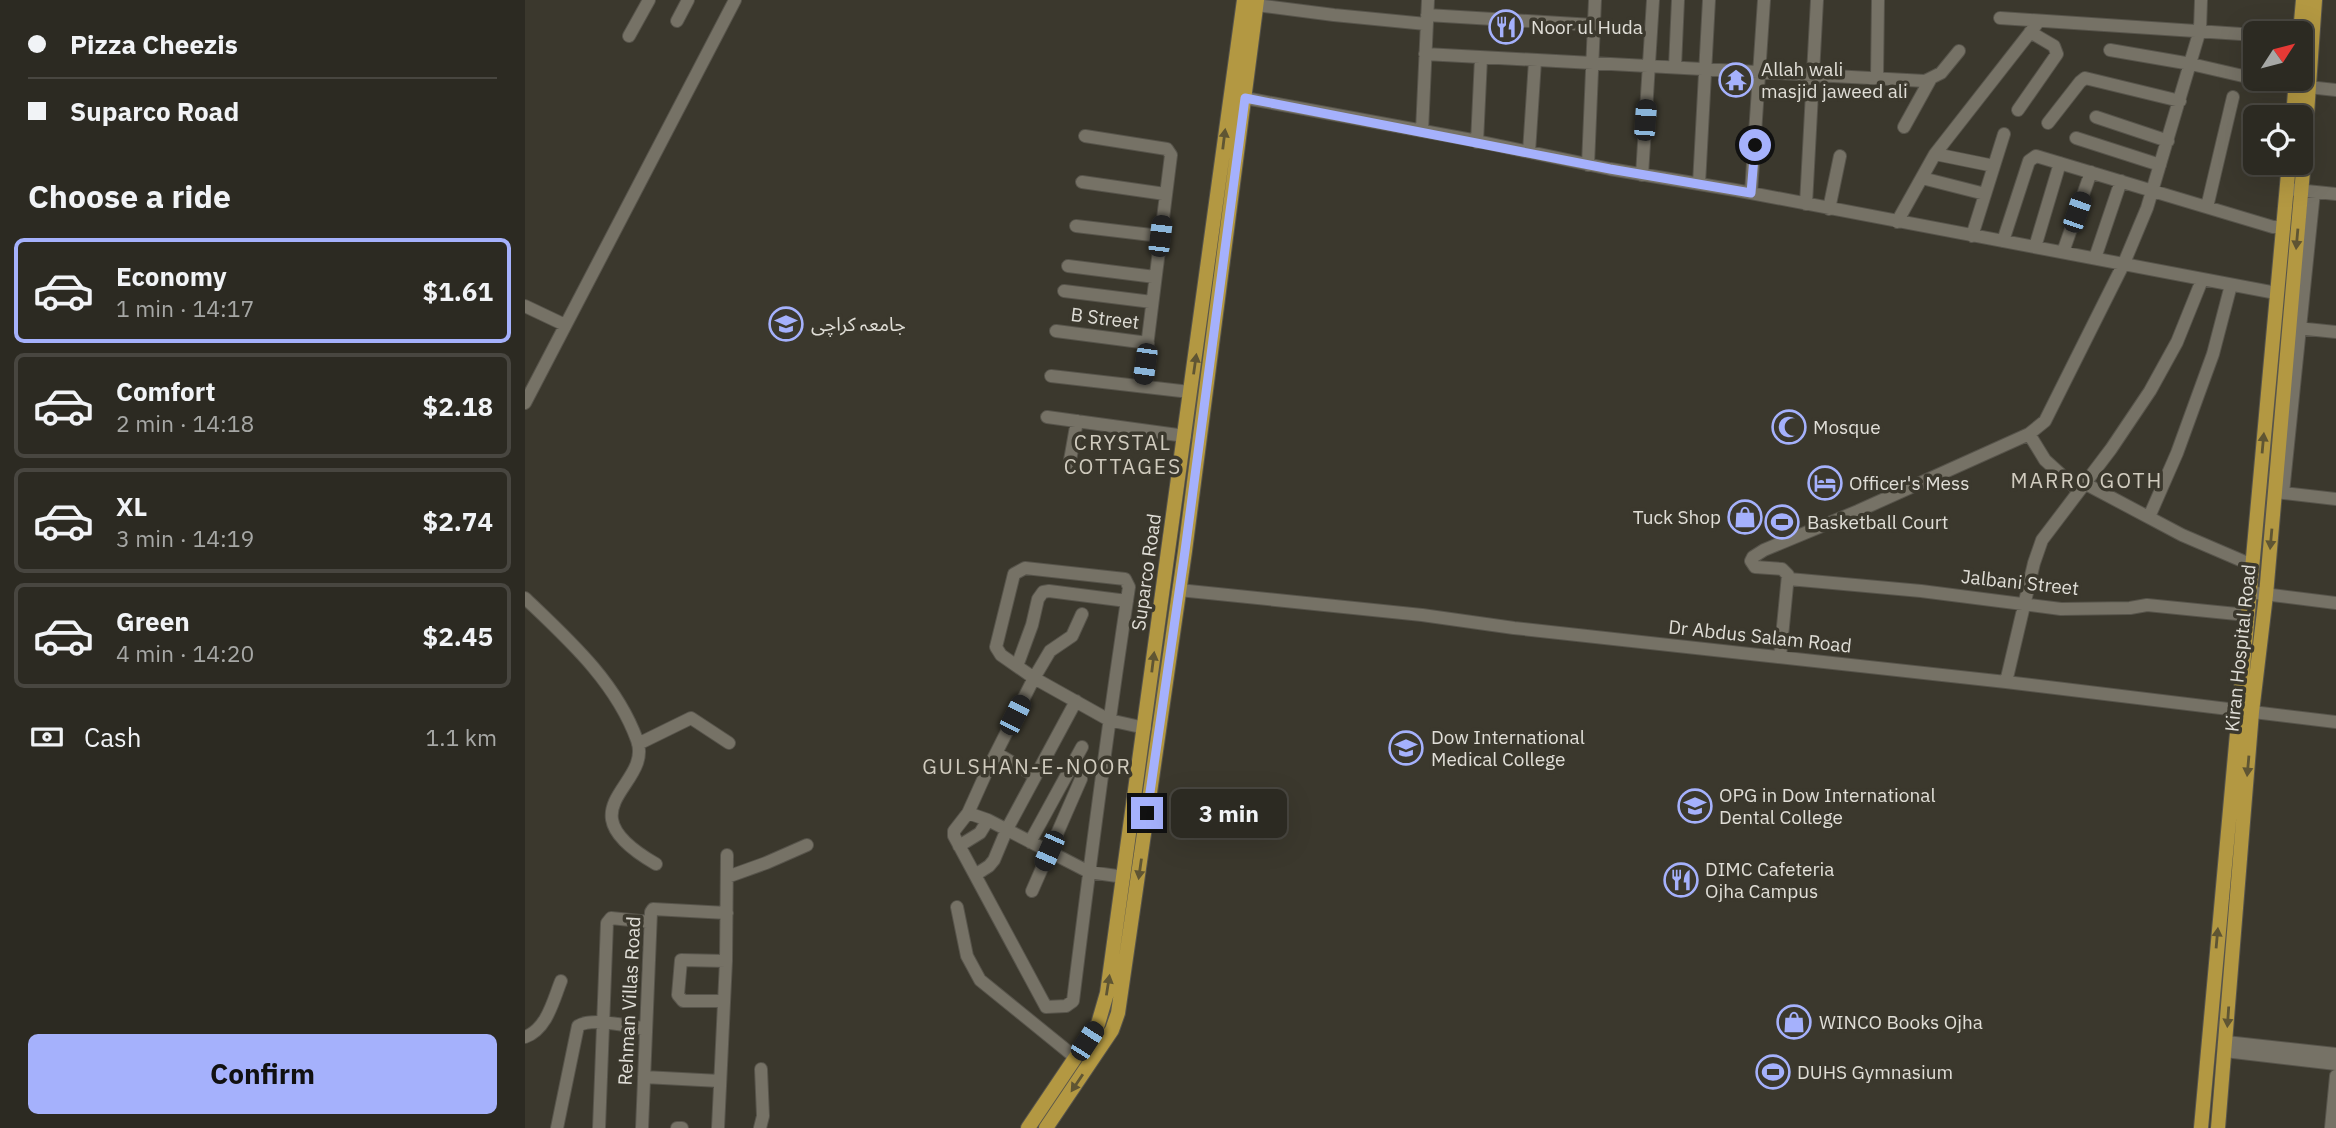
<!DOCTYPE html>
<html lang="en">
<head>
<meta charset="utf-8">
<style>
  :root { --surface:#2c2a22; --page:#38362f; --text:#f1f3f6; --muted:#a6a7a5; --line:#484640; --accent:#a5b1fc }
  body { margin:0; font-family:"IBM Plex Sans","Noto Sans Arabic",sans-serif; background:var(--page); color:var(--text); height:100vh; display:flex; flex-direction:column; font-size:26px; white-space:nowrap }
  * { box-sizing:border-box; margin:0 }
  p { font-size:23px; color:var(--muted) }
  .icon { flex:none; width:38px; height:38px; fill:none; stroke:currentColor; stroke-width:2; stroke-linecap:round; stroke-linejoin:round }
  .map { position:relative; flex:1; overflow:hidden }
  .panel { display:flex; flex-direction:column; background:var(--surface); width:525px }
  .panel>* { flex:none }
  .hud { display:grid; align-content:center; height:154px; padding:0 28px; background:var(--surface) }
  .needle { width:46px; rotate:54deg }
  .controls { position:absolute; left:1718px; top:21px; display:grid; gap:14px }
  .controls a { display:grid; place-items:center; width:70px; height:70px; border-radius:10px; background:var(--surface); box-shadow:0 7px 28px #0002,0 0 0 2px var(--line); font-size:35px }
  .end { position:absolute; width:32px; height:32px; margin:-16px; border:9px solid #a5b1fc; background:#111; box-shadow:0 0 0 4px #111 }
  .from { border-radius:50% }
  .bubble { position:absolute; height:49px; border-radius:10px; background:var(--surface); box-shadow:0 7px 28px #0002,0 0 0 2px var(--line); font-size:23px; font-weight:700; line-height:49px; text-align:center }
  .car { position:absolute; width:21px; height:42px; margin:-21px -10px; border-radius:9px; box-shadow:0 0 5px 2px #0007; background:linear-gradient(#222 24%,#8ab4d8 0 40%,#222 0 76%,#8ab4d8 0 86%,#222 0) }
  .hud b { display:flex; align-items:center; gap:24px; height:66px; font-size:26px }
  .hud b+b { border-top:2px solid var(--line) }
  .hud i { width:18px; height:18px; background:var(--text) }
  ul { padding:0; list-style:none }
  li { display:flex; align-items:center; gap:21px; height:105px; margin:0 14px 10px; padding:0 14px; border:4px solid var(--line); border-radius:10px }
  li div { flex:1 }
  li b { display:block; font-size:26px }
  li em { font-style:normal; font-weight:700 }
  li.selected { border-color:var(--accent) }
  li>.icon { width:63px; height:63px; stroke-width:1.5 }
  h2 { padding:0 28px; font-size:32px; line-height:84px }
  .pay { display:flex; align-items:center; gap:18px; height:77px; padding:0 28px; font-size:26px }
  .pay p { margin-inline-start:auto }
  .button { display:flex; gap:14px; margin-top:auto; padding:14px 28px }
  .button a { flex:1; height:80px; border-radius:10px; background:var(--accent); color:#111; font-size:28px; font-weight:700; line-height:80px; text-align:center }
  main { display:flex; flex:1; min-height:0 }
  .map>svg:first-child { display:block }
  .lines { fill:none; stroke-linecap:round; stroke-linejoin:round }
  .minor-casing { stroke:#57544b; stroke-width:14 }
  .major-casing { stroke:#57544b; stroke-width:16 }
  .minor { stroke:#767266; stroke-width:12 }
  .major { stroke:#b39842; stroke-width:14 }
  .oneway { fill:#5f5533 }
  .route { stroke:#a5b1fc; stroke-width:9 }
  .labels { text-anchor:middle; stroke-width:7; stroke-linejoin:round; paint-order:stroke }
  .poi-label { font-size:19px; fill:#e0ded7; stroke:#3b382d; text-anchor:start }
  .street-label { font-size:19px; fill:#e0ded7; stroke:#3b382d }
  .neighbourhood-label { font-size:21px; letter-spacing:2px; fill:#d0cbbe; stroke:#3b382d }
</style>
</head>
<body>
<main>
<section class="panel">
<div class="hud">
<b><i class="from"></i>Pizza Cheezis</b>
<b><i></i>Suparco Road</b>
</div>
<h2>Choose a ride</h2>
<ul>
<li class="selected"><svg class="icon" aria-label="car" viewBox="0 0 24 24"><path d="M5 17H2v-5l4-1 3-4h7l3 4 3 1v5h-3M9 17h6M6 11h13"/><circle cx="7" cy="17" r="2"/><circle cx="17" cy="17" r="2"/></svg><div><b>Economy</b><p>1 min · 14:17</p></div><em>$1.61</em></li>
<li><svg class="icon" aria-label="car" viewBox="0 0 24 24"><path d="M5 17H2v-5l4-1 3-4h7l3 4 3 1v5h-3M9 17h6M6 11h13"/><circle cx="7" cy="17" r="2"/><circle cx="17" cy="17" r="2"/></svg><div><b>Comfort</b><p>2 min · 14:18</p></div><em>$2.18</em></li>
<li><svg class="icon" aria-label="car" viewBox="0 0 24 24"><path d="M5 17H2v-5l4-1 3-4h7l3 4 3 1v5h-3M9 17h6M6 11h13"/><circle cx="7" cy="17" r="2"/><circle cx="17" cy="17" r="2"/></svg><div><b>XL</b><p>3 min · 14:19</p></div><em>$2.74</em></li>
<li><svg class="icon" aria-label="car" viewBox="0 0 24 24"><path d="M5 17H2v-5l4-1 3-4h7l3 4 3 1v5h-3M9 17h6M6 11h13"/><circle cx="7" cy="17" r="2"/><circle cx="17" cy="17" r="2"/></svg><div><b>Green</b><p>4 min · 14:20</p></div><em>$2.45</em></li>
</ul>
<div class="pay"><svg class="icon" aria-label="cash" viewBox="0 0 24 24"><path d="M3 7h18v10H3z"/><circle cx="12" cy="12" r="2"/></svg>Cash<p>1.1 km</p></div>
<div class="button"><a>Confirm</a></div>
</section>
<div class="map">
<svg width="1811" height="1128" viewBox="0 0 1811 1128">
  <rect width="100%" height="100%" fill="#3b382d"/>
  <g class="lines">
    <defs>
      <path id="minor" d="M731,5L809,15L901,24
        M902,15L1068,25
        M1475,18L1731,35
        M152,21L163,0
        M104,36L124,0
        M1585,50L1666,64L1731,79
        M900,54L1400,81L1416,73L1434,51
        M1150,67L1153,0
        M1352,78L1353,0
        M1783,87L1811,90
        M720,98L947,140L1085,169L1210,190L1751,293
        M1493,110L1532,54L1529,46L1505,32
        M1571,117L1643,141
        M1523,123L1555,82L1560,78L1655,101
        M1379,127L1405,80
        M897,131L903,0
        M560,136L642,149L646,155L617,386
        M1551,138L1635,165
        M952,142L956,58
        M1004,152L1010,61
        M1410,154L1469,166
        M1063,165L1070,0
        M1117,175L1128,0
        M1397,178L1460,194
        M557,182L640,194
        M1174,184L1184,0
        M1762,189L1811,194
        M1226,193L1239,0
        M1281,204L1292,0
        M1682,207L1708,97
        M1304,209L1315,156
        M1372,222L1410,154L1514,21
        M551,226L635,236
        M1447,236L1479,134
        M1478,241L1504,161L1511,156L1748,227H1758
        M1510,247L1535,163
        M1538,252L1566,172
        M1570,258L1596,181
        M543,266L630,277
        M539,291L627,302
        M0,306L40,325
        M1772,328L1811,332
        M531,331L623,343
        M526,376L665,392
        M0,403L210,0
        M522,417L660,436
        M1504,434L1520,460L1553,490
        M544,466L552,421
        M1559,483L1657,535L1727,565
        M1750,492L1811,499
        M1758,493L1789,192
        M1624,517L1652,453L1688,354L1706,285
        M1264,579L1396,591L1536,609L1605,608L1622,605L1722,615
        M654,590L897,615L989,628L1481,682L1811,722
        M1731,593L1811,603
        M0,598C44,640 91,682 112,740C129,786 34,808 131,864
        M1255,657L1263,575L1257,569L1230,567L1226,561L1228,557L1239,550L1333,511L1504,434L1520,421L1599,263L1622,208L1675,30L1676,0
        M492,666L507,625L513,599L518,592L524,591L602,601
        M1481,682L1509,563L1517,540L1586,449L1625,391L1652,342L1677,280
        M113,744L166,718L204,743
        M471,753L510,776
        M443,813L461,773L509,678L525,651L547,636L557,614
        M505,842L557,747
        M434,846L455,833L463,820
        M450,875L464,866L469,860L482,829L551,701
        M202,877L241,863L282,845
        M599,877L564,872L463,820L443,813L429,831V836L521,1007L541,1006L548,1001C565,863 583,725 604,587L600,579L500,568L489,574L471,647L476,655L509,678L584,720L620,728
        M507,891L556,779
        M432,907L442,956L455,980L551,1058
        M199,1001H158L153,995L156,960L201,961
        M0,1037C22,1029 28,1001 36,981
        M1701,1042L1811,1054
        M1700,1051L1811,1064
        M119,1077L195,1081
        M32,1128L53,1026C67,1017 104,1026 121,1029
        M74,1128L82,923L86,918L125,922
        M117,1128L126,912L128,909L202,913
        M152,1128H157
        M193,1128L201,961L202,855
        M235,1128L238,1116L236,1069
        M1806,1128L1811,1076"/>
      <path id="major" d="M1775,33L1778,0
        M1768,117L1771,79
        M503,1128L573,1024L582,993L719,0
        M521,1128L587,1030L593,1013L660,551L732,0
        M1676,1128L1764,163
        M1693,1128L1727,712L1741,595L1778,171L1790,0"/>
    </defs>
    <use href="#minor" class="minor-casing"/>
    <use href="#major" class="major-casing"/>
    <use href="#minor" class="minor"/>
    <use href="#major" class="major"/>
  </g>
  <defs><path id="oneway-solid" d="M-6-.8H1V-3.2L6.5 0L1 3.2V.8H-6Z" transform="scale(1.75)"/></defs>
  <g class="oneway">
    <use href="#oneway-solid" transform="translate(699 139) rotate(-83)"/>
    <use href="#oneway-solid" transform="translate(1772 239) rotate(95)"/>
    <use href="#oneway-solid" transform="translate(670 364) rotate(-82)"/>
    <use href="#oneway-solid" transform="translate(1738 443) rotate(-85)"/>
    <use href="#oneway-solid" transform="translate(1746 539) rotate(95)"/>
    <use href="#oneway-solid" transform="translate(628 662) rotate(-83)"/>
    <use href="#oneway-solid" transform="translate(1723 766) rotate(95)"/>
    <use href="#oneway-solid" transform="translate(615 869) rotate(98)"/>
    <use href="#oneway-solid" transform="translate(1692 938) rotate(-85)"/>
    <use href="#oneway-solid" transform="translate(583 985) rotate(-81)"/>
    <use href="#oneway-solid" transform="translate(1703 1017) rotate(94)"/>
    <use href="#oneway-solid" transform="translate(552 1083) rotate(124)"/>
  </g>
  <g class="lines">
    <path class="route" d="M622,813L660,551L720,98L1085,169L1226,193L1230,145"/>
  </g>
  <defs>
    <symbol id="restaurant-ring" viewBox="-11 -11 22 22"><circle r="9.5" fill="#3b382d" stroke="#a5b1fc" stroke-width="1.5"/><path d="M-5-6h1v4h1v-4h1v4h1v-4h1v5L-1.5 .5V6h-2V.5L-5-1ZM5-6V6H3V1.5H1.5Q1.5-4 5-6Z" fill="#a5b1fc"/></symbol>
    <symbol id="temple-ring" viewBox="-11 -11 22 22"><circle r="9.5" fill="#3b382d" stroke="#a5b1fc" stroke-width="1.5"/><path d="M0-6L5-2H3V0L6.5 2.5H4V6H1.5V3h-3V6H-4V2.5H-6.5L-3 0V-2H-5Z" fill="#a5b1fc"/></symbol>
    <symbol id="university-ring" viewBox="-11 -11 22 22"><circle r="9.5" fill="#3b382d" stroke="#a5b1fc" stroke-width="1.5"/><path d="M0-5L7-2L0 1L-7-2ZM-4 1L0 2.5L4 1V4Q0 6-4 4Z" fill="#a5b1fc"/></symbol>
    <symbol id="mosque-ring" viewBox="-11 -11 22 22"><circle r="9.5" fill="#3b382d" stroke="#a5b1fc" stroke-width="1.5"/><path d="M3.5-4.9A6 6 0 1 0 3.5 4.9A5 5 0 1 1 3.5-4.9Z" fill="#a5b1fc"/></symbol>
    <symbol id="hotel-ring" viewBox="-11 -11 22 22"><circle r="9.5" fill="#3b382d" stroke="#a5b1fc" stroke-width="1.5"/><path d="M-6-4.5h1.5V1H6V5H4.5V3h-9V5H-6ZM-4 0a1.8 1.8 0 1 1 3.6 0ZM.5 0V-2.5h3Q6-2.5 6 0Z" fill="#a5b1fc"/></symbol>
    <symbol id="shop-ring" viewBox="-11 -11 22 22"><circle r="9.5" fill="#3b382d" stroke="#a5b1fc" stroke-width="1.5"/><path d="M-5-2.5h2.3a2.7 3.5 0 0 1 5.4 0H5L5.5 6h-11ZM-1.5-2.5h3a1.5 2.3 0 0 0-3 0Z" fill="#a5b1fc"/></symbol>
    <symbol id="stadium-ring" viewBox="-11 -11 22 22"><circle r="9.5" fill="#3b382d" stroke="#a5b1fc" stroke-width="1.5"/><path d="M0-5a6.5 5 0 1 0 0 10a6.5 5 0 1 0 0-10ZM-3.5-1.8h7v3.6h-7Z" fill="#a5b1fc"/></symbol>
  </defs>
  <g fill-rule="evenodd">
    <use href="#restaurant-ring" x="962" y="8" width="38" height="38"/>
    <use href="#temple-ring" x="1192" y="61" width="38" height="38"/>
    <use href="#university-ring" x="242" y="305" width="38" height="38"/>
    <use href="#mosque-ring" x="1245" y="408" width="38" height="38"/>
    <use href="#hotel-ring" x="1281" y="464" width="38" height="38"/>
    <use href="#shop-ring" x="1201" y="498" width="38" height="38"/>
    <use href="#stadium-ring" x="1238" y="503" width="38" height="38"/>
    <use href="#university-ring" x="862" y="729" width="38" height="38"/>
    <use href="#university-ring" x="1151" y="787" width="38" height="38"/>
    <use href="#restaurant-ring" x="1137" y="861" width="38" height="38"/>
    <use href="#shop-ring" x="1250" y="1003" width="38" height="38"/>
    <use href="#stadium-ring" x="1229" y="1053" width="38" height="38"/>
  </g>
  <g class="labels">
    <g class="poi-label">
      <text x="1006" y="34">Noor ul Huda</text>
      <text x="1236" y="76">Allah wali<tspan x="1236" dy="22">masjid jaweed ali</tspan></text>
      <text x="286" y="331">جامعہ کراچی</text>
      <text x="1288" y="434">Mosque</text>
      <text x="1324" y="490">Officer's Mess</text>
      <text x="1196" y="524" text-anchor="end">Tuck Shop</text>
      <text x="1282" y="529">Basketball Court</text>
      <text x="906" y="744">Dow International<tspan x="906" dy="22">Medical College</tspan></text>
      <text x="1194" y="802">OPG in Dow International<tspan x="1194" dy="22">Dental College</tspan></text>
      <text x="1180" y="876">DIMC Cafeteria<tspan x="1180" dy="22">Ojha Campus</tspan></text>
      <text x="1294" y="1029">WINCO Books Ojha</text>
      <text x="1272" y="1079">DUHS Gymnasium</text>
    </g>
    <g class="street-label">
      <text transform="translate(580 318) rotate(7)" y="7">B Street</text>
      <text transform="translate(621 572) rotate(-82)" y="7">Suparco Road</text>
      <text transform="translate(1495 582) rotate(6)" y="7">Jalbani Street</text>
      <text transform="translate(1235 636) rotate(6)" y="7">Dr Abdus Salam Road</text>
      <text transform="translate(1715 648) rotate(-84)" y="7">Kiran Hospital Road</text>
      <text transform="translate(104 1001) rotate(-87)" y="7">Rehman Villas Road</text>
    </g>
    <g class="neighbourhood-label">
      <text x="598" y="450">CRYSTAL<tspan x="598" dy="24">COTTAGES</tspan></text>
      <text x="1562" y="488">MARRO GOTH</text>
      <text x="502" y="774">GULSHAN-E-NOOR</text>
    </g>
  </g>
</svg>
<div class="controls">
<a><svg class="needle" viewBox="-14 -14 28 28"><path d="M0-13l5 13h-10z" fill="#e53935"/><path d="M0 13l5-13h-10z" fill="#a6a7a5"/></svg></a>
<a><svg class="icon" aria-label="locate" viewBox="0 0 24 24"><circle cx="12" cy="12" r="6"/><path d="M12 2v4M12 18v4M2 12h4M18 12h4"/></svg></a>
</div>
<i class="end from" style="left:1230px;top:145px"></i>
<i class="end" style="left:622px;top:813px"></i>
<div class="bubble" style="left:646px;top:789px;width:116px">3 min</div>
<i class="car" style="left:1120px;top:120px;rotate:4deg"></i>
<i class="car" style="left:1552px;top:212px;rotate:19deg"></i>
<i class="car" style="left:635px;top:236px;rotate:7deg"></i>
<i class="car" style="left:620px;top:364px;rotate:188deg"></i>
<i class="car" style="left:490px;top:715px;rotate:27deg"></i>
<i class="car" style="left:524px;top:851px;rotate:204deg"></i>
<i class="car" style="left:562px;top:1041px;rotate:33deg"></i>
</div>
</main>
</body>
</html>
